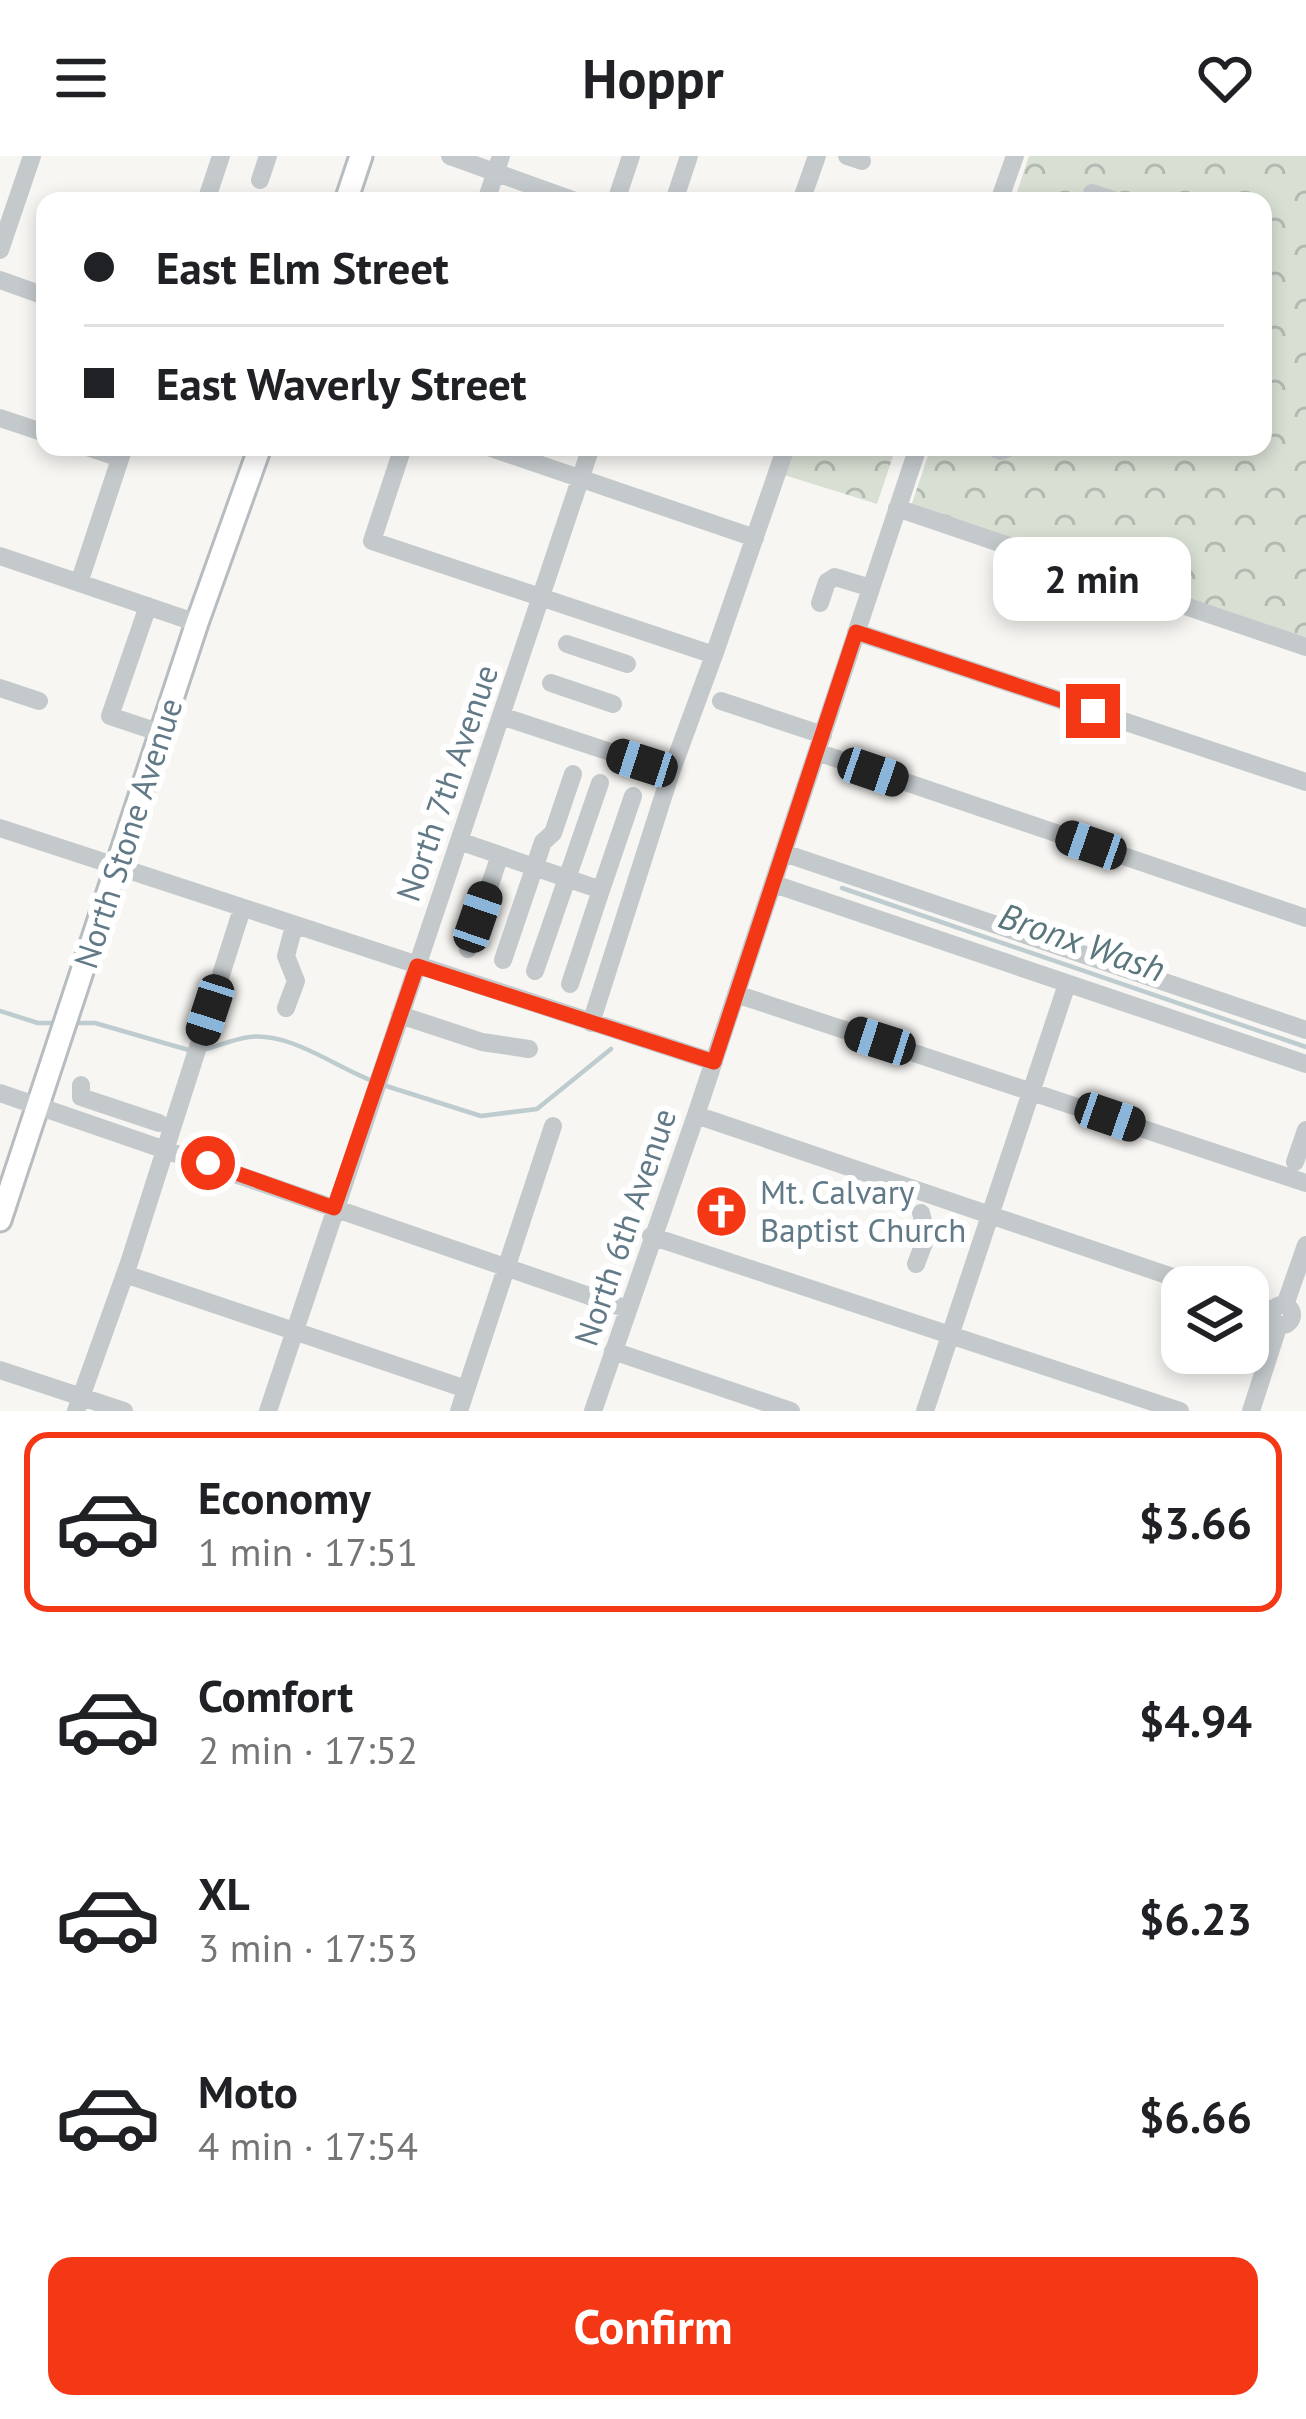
<!DOCTYPE html>
<html lang="en">
<head>
<meta charset="utf-8">
<style>
  :root { --surface:#fff; --page:#f6f6f6; --text:#202124; --muted:#757577; --line:#e0e0e0; --accent:#f43715 }
  body { margin:0; font-family:"PT Sans",sans-serif; background:var(--page); color:var(--text); height:100vh; display:flex; flex-direction:column; font-size:45px; white-space:nowrap }
  * { box-sizing:border-box; margin:0 }
  p { font-size:39px; color:var(--muted) }
  .icon { flex:none; width:66px; height:66px; fill:none; stroke:currentColor; stroke-width:2; stroke-linecap:round; stroke-linejoin:round }
  .map { position:relative; height:1255px; overflow:hidden }
  .side { display:flex; flex-direction:column; background:var(--surface); flex:1 }
  .side>* { flex:none }
  .guide { position:absolute; left:36px; top:36px; width:1236px; height:264px; border-radius:24px; box-shadow:0 6px 18px #0003; display:grid; align-content:center; height:264px; padding:0 48px; background:var(--surface) }
  .controls { position:absolute; left:1161px; top:1110px; display:grid; gap:24px }
  .controls a { display:grid; place-items:center; width:108px; height:108px; border-radius:24px; background:var(--surface); box-shadow:0 6px 18px #0003; font-size:60px }
  .end { position:absolute; width:54px; height:54px; margin:-27px; border:15px solid #f43715; background:#fff; box-shadow:0 0 0 6px #fff }
  .from { border-radius:50% }
  .bubble { position:absolute; height:84px; border-radius:24px; background:var(--surface); box-shadow:0 6px 18px #0003; font-size:39px; font-weight:700; line-height:84px; text-align:center }
  .car { position:absolute; width:36px; height:72px; margin:-36px -18px; border-radius:15px; box-shadow:0 0 9px 3px #0007; background:linear-gradient(#222 24%,#8ab4d8 0 40%,#222 0 76%,#8ab4d8 0 86%,#222 0) }
  .guide b { display:flex; align-items:center; gap:42px; height:114px; font-size:45px }
  .guide b+b { border-top:3px solid var(--line) }
  .guide i { width:30px; height:30px; background:var(--text) }
  ul { padding:21px 0 0; list-style:none }
  li { display:flex; align-items:center; gap:36px; height:180px; margin:0 24px 18px; padding:0 24px; border:6px solid transparent; border-radius:24px }
  li div { flex:1 }
  li b { display:block; font-size:45px }
  li em { font-style:normal; font-weight:700 }
  li.selected { border-color:var(--accent) }
  li>.icon { width:108px; height:108px; stroke-width:1.5 }
  .action { display:flex; gap:24px; margin-top:auto; padding:24px 48px }
  .action a { flex:1; height:138px; border-radius:24px; background:var(--accent); color:#fff; font-size:48px; font-weight:700; line-height:138px; text-align:center }
  header { display:flex; justify-content:space-between; align-items:center; height:156px; padding:0 48px; background:var(--surface); font-size:54px; font-weight:700 }
  .map>svg:first-child { display:block }
  .forest { fill:url(#forest-crowns) }
  .lines { fill:none; stroke-linecap:round; stroke-linejoin:round }
  .stream { stroke:#beccd0; stroke-width:4.5 }
  .major-casing { stroke:#b6bcbf; stroke-width:27 }
  .minor { stroke:#c4c9cc; stroke-width:18 }
  .major { stroke:#fff; stroke-width:21 }
  .route { stroke:#f43715; stroke-width:15 }
  .labels { text-anchor:middle; stroke-width:12; stroke-linejoin:round; paint-order:stroke }
  .street-label { font-size:33px; fill:#627a87; stroke:#fff }
  .poi-label { font-size:33px; fill:#627a87; stroke:#fff; text-anchor:start }
  .water-label { font-size:36px; font-style:italic; fill:#59767c; stroke:#fff }
</style>
</head>
<body>
<header><svg class="icon" aria-label="menu" viewBox="0 0 24 24"><path d="M4 6h16M4 12h16M4 18h16"/></svg>Hoppr<svg class="icon" aria-label="heart" viewBox="0 0 24 24"><path d="M12 20l-8-8c-3-5 5-10 8-4 3-6 11-1 8 4z"/></svg></header>
<div class="map">
<svg width="1306" height="1255" viewBox="0 0 1306 1255">
  <defs>
    <pattern id="forest-crowns" width="20" height="18" patternUnits="userSpaceOnUse" patternTransform="scale(3)"><rect width="20" height="18" fill="#d8dfd3"/><path d="M2 6a3 3 0 1 1 6 0M12 15a3 3 0 1 1 6 0" fill="none" stroke="#b3bab1"/></pattern>
  </defs>
  <rect width="100%" height="100%" fill="#f7f6f3"/>
  <path class="forest" d="M1029,0H1306V488L910,353L931,291H1263V45H1014Z
    M791,291H896L877,348L781,318Z"/>
  <g class="lines">
    <path class="stream" d="M842,732L1306,891
      M0,855L38,867H58
      M76,867H95L192,895
      M203,894C218,890 234,883 249,881C291,876 335,911 373,925
      M383,929L481,960L537,953L611,893"/>
    <defs>
      <path id="major" d="M346,45L361,0
        M0,1064L197,467L260,291"/>
    </defs>
    <use href="#major" class="major-casing"/>
    <path class="minor" d="M450,0L575,45
      M847,0L862,5
      M260,24L268,0
      M206,45L221,0
      M486,45L501,0
      M616,45L631,0
      M674,45L689,0
      M801,45L817,0
      M999,45L1015,0
      M1090,45L1092,37L1116,45
      M0,94L32,0
      M0,124L45,140
      M0,262L45,277
      M87,291L120,302
      M403,291L372,385L714,499L671,616L591,867
      M488,291L755,382
      M992,291L1001,295L1011,291
      M897,352L1306,491
      M0,400L197,467
      M79,427L124,291
      M820,447L827,426L835,421L871,432
      M148,450L110,560L161,577
      M856,476L1306,626
      M567,488L627,508
      M714,499L786,291
      M551,527L613,548
      M0,532L39,545
      M721,545L823,579
      M501,560L671,616
      M817,596L1306,762
      M0,672L714,906
      M459,685L601,734L633,640
      M784,697L1306,874
      M774,728L1306,908
      M468,793L500,699
      M503,804L543,686L553,677L573,618
      M535,815L600,627
      M570,828L601,734
      M736,838L1306,1027
      M286,852L296,825L286,800L294,770
      M400,859L482,886L529,893
      M81,929V941L159,967
      M0,937L627,1153
      M696,959L1202,1131
      M1295,1006L1306,974
      M651,1080L1180,1255
      M916,1108L927,1079L921,1057
      M125,1118L466,1233
      M1248,1147L1273,1155
      M1272 1159a10 10 0 1 1 20 0a10 10 0 1 1-20 0Z
      M1285,1149L1306,1089
      M613,1195L791,1255
      M0,1214L124,1255
      M76,1255L129,1107L242,753
      M268,1255L591,291
      M459,1255L553,970
      M593,1255L696,959L918,291
      M925,1255L1067,828
      M1251,1255L1279,1168"/>
    <use href="#major" class="major"/>
  </g>
  <g class="lines">
    <path class="route" d="M208,1007L334,1052L417,810L714,906L856,476L1093,555"/>
  </g>
  <defs>
    <symbol id="church-disc" viewBox="-11 -11 22 22"><circle r="9.5" fill="#f43715" stroke="#fff"/><path d="M-1.2-6h2.4v3.5h3.3v2.4h-3.3V6h-2.4V-.1h-3.3v-2.4h3.3Z" fill="#fff"/></symbol>
  </defs>
  <g fill-rule="evenodd">
    <use href="#church-disc" x="692" y="1026" width="59" height="59"/>
  </g>
  <g class="labels">
    <g class="street-label">
      <text transform="translate(447 627) rotate(-71)" y="12">North 7th Avenue</text>
      <text transform="translate(128 677) rotate(-72)" y="12">North Stone Avenue</text>
      <text transform="translate(625 1071) rotate(-71)" y="12">North 6th Avenue</text>
    </g>
    <g class="poi-label">
      <text x="760" y="1048">Mt. Calvary<tspan x="760" dy="38">Baptist Church</tspan></text>
    </g>
    <g class="water-label">
      <text transform="translate(1082 786) rotate(19)" y="13">Bronx Wash</text>
    </g>
  </g>
</svg>
<div class="controls">
<a><svg class="icon" aria-label="layers" viewBox="0 0 24 24"><path d="M12 4l9 5-9 5-9-5zM3 14l9 5 9-5"/></svg></a>
</div>
<i class="end from" style="left:208px;top:1007px"></i>
<i class="end" style="left:1093px;top:555px"></i>
<div class="bubble" style="left:993px;top:381px;width:198px">2 min</div>
<i class="car" style="left:642px;top:607px;rotate:288deg"></i>
<i class="car" style="left:873px;top:616px;rotate:109deg"></i>
<i class="car" style="left:1091px;top:689px;rotate:289deg"></i>
<i class="car" style="left:478px;top:761px;rotate:19deg"></i>
<i class="car" style="left:210px;top:854px;rotate:198deg"></i>
<i class="car" style="left:880px;top:885px;rotate:288deg"></i>
<i class="car" style="left:1110px;top:961px;rotate:109deg"></i>
<div class="guide">
<b><i class="from"></i>East Elm Street</b>
<b><i></i>East Waverly Street</b>
</div>
</div>
<section class="side">
<ul>
<li class="selected"><svg class="icon" aria-label="car" viewBox="0 0 24 24"><path d="M5 17H2v-5l4-1 3-4h7l3 4 3 1v5h-3M9 17h6M6 11h13"/><circle cx="7" cy="17" r="2"/><circle cx="17" cy="17" r="2"/></svg><div><b>Economy</b><p>1 min · 17:51</p></div><em>$3.66</em></li>
<li><svg class="icon" aria-label="car" viewBox="0 0 24 24"><path d="M5 17H2v-5l4-1 3-4h7l3 4 3 1v5h-3M9 17h6M6 11h13"/><circle cx="7" cy="17" r="2"/><circle cx="17" cy="17" r="2"/></svg><div><b>Comfort</b><p>2 min · 17:52</p></div><em>$4.94</em></li>
<li><svg class="icon" aria-label="car" viewBox="0 0 24 24"><path d="M5 17H2v-5l4-1 3-4h7l3 4 3 1v5h-3M9 17h6M6 11h13"/><circle cx="7" cy="17" r="2"/><circle cx="17" cy="17" r="2"/></svg><div><b>XL</b><p>3 min · 17:53</p></div><em>$6.23</em></li>
<li><svg class="icon" aria-label="car" viewBox="0 0 24 24"><path d="M5 17H2v-5l4-1 3-4h7l3 4 3 1v5h-3M9 17h6M6 11h13"/><circle cx="7" cy="17" r="2"/><circle cx="17" cy="17" r="2"/></svg><div><b>Moto</b><p>4 min · 17:54</p></div><em>$6.66</em></li>
</ul>
<div class="action"><a>Confirm</a></div>
</section>
</body>
</html>
